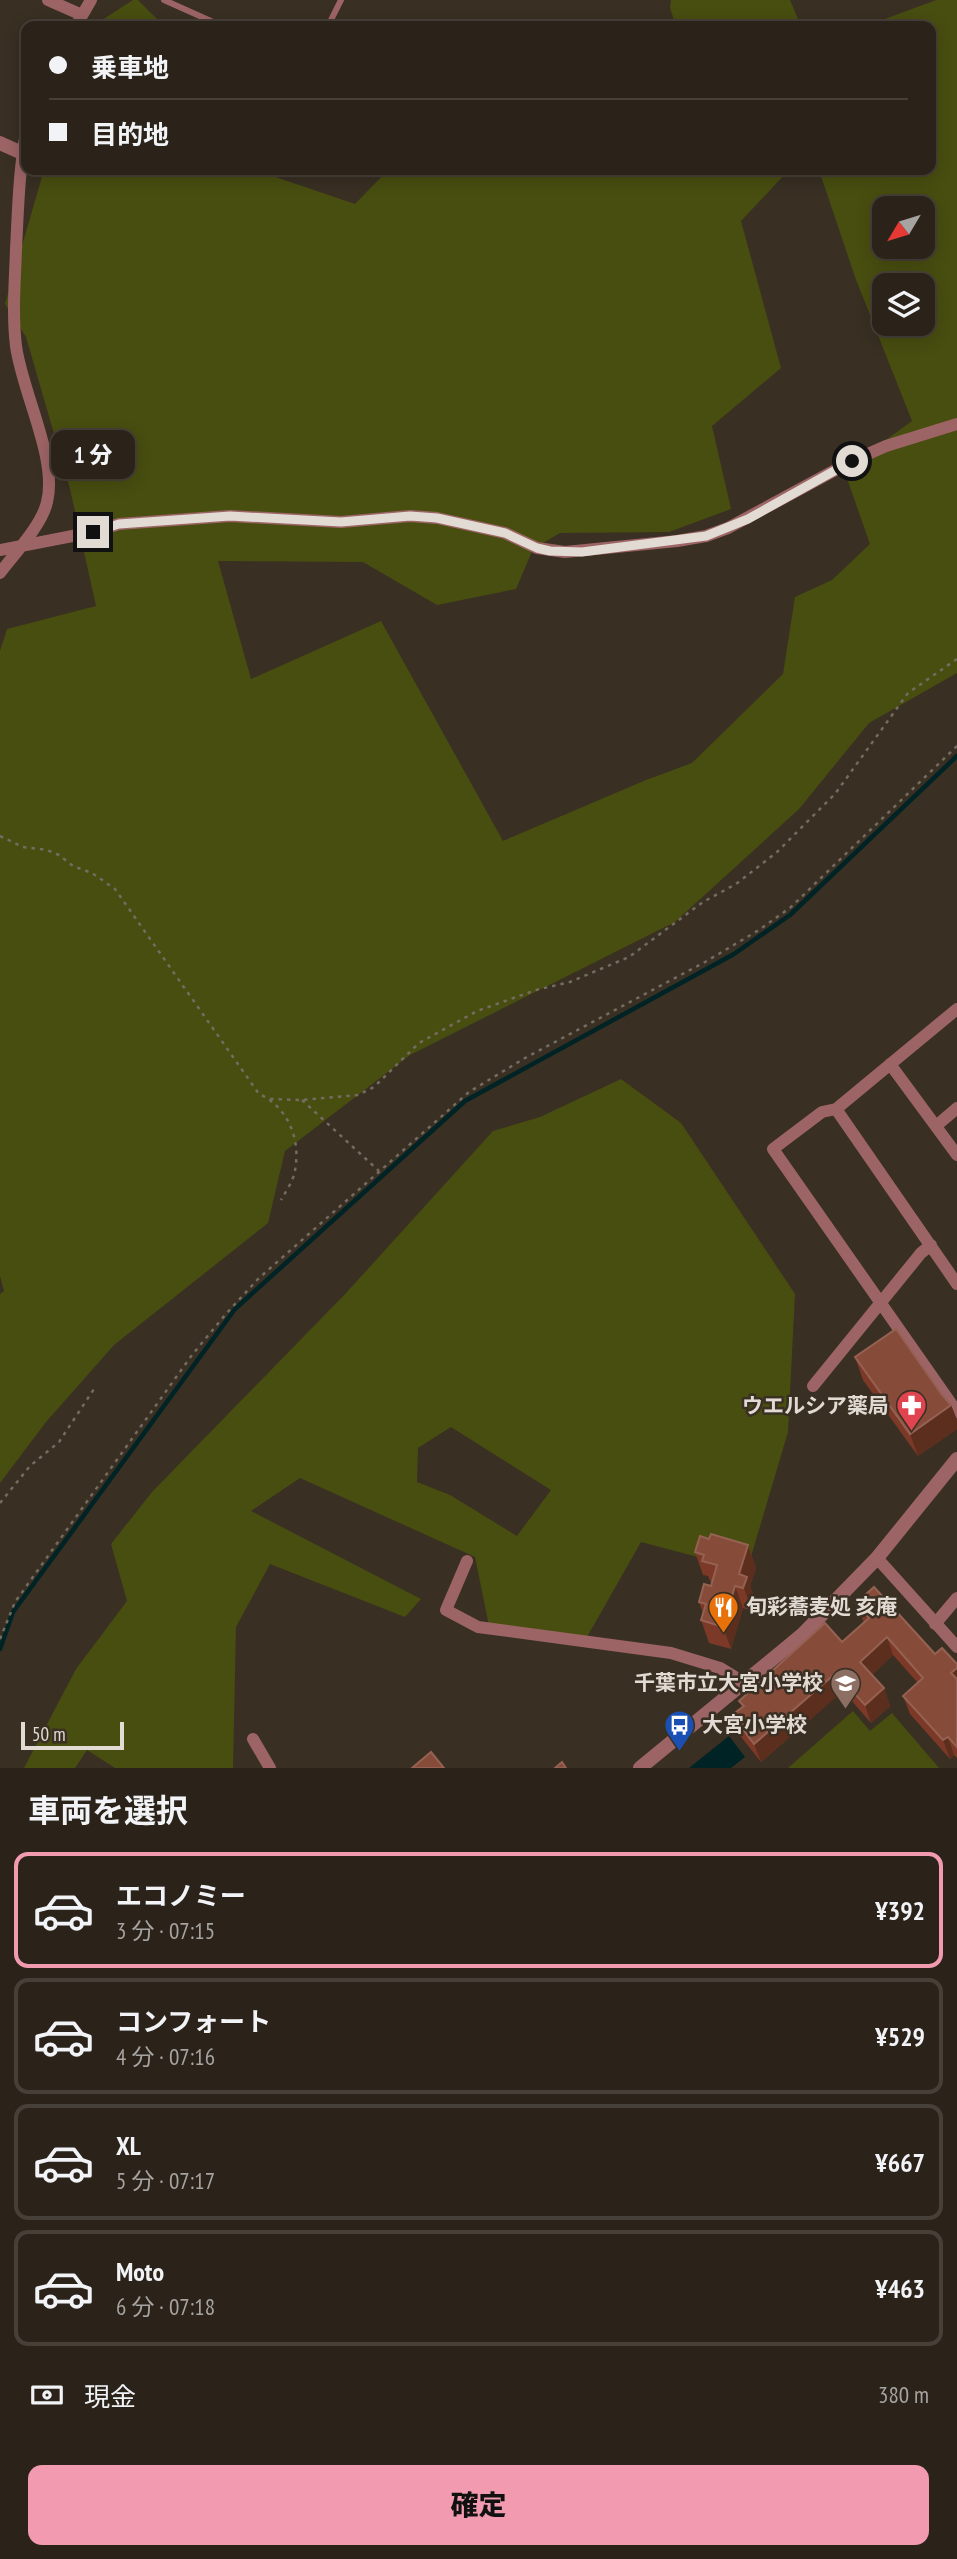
<!DOCTYPE html>
<html lang="ja">
<head>
<meta charset="utf-8">
<style>
  :root { --surface:#2b231a; --page:#332b23; --text:#f1f3f6; --muted:#a6a4a2; --line:#474039; --accent:#f29ab0 }
  body { margin:0; font-family:"PT Sans Narrow","Noto Sans JP",sans-serif; background:var(--page); color:var(--text); height:100vh; display:flex; flex-direction:column; font-size:26px; white-space:nowrap }
  * { box-sizing:border-box; margin:0 }
  p { font-size:23px; color:var(--muted) }
  .icon { flex:none; width:38px; height:38px; fill:none; stroke:currentColor; stroke-width:2; stroke-linecap:round; stroke-linejoin:round }
  .map { position:relative; height:1768px; overflow:hidden }
  .drawer { display:flex; flex-direction:column; background:var(--surface); flex:1 }
  .drawer>* { flex:none }
  .banner { position:absolute; left:21px; top:21px; width:915px; height:154px; border-radius:14px; box-shadow:0 4px 18px #0003,0 0 0 2px var(--line); display:grid; align-content:center; height:154px; padding:0 28px; background:var(--surface) }
  .needle { width:46px; rotate:232deg }
  .controls { position:absolute; left:872px; top:196px; display:grid; gap:14px }
  .controls a { display:grid; place-items:center; width:63px; height:63px; border-radius:14px; background:var(--surface); box-shadow:0 4px 18px #0003,0 0 0 2px var(--line); font-size:35px }
  .scale { position:absolute; left:21px; bottom:18px; width:103px; box-sizing:border-box; padding-left:7px; border:4px solid #e2dbd4; border-top:0; font-size:19px; line-height:24px; white-space:nowrap; color:#e2dbd4; -webkit-text-stroke:5px #392f23; paint-order:stroke }
  .end { position:absolute; width:32px; height:32px; margin:-16px; border:9px solid #e2dbd4; background:#111; box-shadow:0 0 0 4px #111 }
  .from { border-radius:50% }
  .bubble { position:absolute; height:49px; border-radius:14px; background:var(--surface); box-shadow:0 4px 18px #0003,0 0 0 2px var(--line); font-size:23px; font-weight:800; line-height:49px; text-align:center }
  .banner b { display:flex; align-items:center; gap:24px; height:66px; font-size:26px }
  .banner b+b { border-top:2px solid var(--line) }
  .banner i { width:18px; height:18px; background:var(--text) }
  ul { padding:0; list-style:none }
  li { display:flex; align-items:center; gap:21px; height:116px; margin:0 14px 10px; padding:0 14px; border:4px solid var(--line); border-radius:14px }
  li div { flex:1 }
  li b { display:block; font-size:26px }
  li em { font-style:normal; font-weight:800 }
  li.selected { border-color:var(--accent) }
  li>.icon { width:63px; height:63px; stroke-width:1.5 }
  h2 { padding:0 28px; font-size:32px; line-height:84px }
  .pay { display:flex; align-items:center; gap:18px; height:77px; padding:0 28px; font-size:26px }
  .pay p { margin-inline-start:auto }
  .action { display:flex; gap:14px; margin-top:auto; padding:14px 28px }
  .action a { flex:1; height:80px; border-radius:14px; background:var(--accent); color:#111; font-size:28px; font-weight:800; line-height:80px; text-align:center }
  .map>svg:first-child { display:block }
  .green { fill:#484e10; fill-rule:evenodd }
  .water { fill:#002325 }
  .lines { fill:none; stroke-linecap:round; stroke-linejoin:round }
  .stream { stroke:#002325; stroke-width:4.5 }
  .path { stroke:#746b61; stroke-width:2.5; stroke-dasharray:3.5 5; stroke-linecap:butt }
  .service { stroke:#9d6465; stroke-width:6 }
  .minor { stroke:#9d6465; stroke-width:12 }
  .tertiary { stroke:#9d6465; stroke-width:14 }
  .wall { fill:#7c3928 }
  .shaded-wall { fill:#5c2e1e }
  .building { fill:#874b3a; stroke:#956152; stroke-width:2 }
  .route { stroke:#e2dbd4; stroke-width:9 }
  .labels { text-anchor:middle; stroke-width:5; stroke-linejoin:round; paint-order:stroke }
  .poi-label { font-size:21px; font-weight:bold; fill:#e2dbd4; stroke:#392f23; text-anchor:end }
</style>
</head>
<body>
<div class="map">
<svg width="957" height="1768" viewBox="0 0 957 1768">
  <rect width="100%" height="100%" fill="#392f23"/>
  <path class="green" d="M133,0H138L164,26H97L99,22Z
    M671,0H790L801,26H676L670,8Z
    M936,0H957V673L869,723L799,809L675,922L410,1055L285,1151L268,1223L114,1345L46,1422L0,1483V1294L4,1291L0,1276V651L7,629L96,606L70,489L26,337L5,304L44,170H255L355,204L388,170H789L741,221L781,368L712,426L731,509L669,532L560,533L533,549L516,589L437,605L363,562L218,561L251,679L381,621L503,841L646,780L692,763L783,674L795,597L832,580L870,544L844,470L912,421L855,277L819,170H931V26H866ZM884,208H922V247H884ZM884,285H922V324H884Z
    M621,1079L681,1123L795,1294L788,1432L747,1570L641,1542L587,1637L489,1626L475,1557L300,1478L251,1511L421,1599L405,1617L270,1564L236,1627L233,1768H115L87,1750L75,1768H24L76,1669L127,1601L111,1544L152,1492L347,1292L493,1131L540,1117ZM451,1427L551,1490L517,1536L450,1495L417,1482L418,1448Z
    M853,1711L870,1731L892,1713L939,1768H788Z"/>
  <path class="water" d="M729,1736L745,1757L731,1768H689Z"/>
  <g class="lines">
    <path class="stream" d="M0,1649L13,1612L235,1309L465,1101L734,954L790,915L957,756"/>
    <path class="path" d="M0,836L23,847L47,850L59,855L73,866L92,873L115,889L259,1094C290,1108 302,1143 294,1175C291,1184 285,1193 281,1200
      M270,1099L302,1100L358,1095L374,1087L419,1043L477,1011L536,990L570,982L629,957L703,902L736,884L777,852L835,794L908,693L957,659
      M302,1100L379,1171
      M0,1503L30,1466L59,1442L94,1389
      M0,1639L15,1602L192,1355L225,1315L258,1279L469,1092L525,1058L705,962L759,930L791,907L957,746"/>
    <path class="service" d="M164,0L222,26
      M328,26L341,0"/>
    <path class="minor" d="M48,0L82,15
      M76,26L91,0
      M0,550L93,532L119,524L230,516L341,522L410,516L437,518L505,533L537,548L565,552L677,541L706,536L728,528L852,461L886,446L957,424
      M0,573C15,553 42,525 47,502C58,459 22,392 16,346C12,313 15,281 16,249C18,210 19,171 26,132
      M957,1009L836,1109L822,1112L773,1149L957,1412
      M890,1064L957,1155
      M836,1109L957,1284
      M936,1126L957,1108
      M813,1386L921,1253L931,1245
      M877,1558L957,1647
      M467,1561L446,1610L478,1627L671,1653L720,1668L743,1682
      M935,1624L957,1598
      M253,1739L270,1768"/>
    <path class="tertiary" d="M0,143L22,153
      M640,1768L803,1634L877,1558L957,1459"/>
  </g>
  <path class="wall" d="M855,1357L942,1395L951,1405L957,1420V1429L918,1456L863,1380Z
    M709,1539L748,1545L756,1568L750,1586L755,1599L752,1611L743,1608L731,1649L709,1643L701,1620L703,1613L699,1602L712,1584L711,1583L708,1576L703,1575L695,1552Z
    M856,1603L957,1668V1758L954,1755L950,1759L910,1714L903,1696L918,1683L893,1655L872,1675L884,1688L890,1706L871,1723L843,1691L761,1762L738,1733L732,1715L742,1707L739,1701L842,1642L864,1623Z"/>
  <path class="shaded-wall" d="M951,1405L957,1420V1429L918,1456L910,1434Z
    M748,1545L756,1568L750,1586L755,1599L752,1611L739,1574Z
    M735,1586L743,1608L731,1649L723,1627Z
    M887,1637L893,1655L867,1680L860,1662Z
    M957,1668V1689L951,1673Z
    M836,1673L843,1691L761,1762L754,1744Z
    M884,1688L890,1706L871,1723L865,1705Z
    M948,1737L954,1755L950,1759L943,1740Z"/>
  <path class="building" d="M896,1329L942,1395L951,1405L910,1434L855,1357Z
    M711,1534L748,1545L739,1574L747,1577L743,1588L735,1586L723,1627L701,1620L706,1604L699,1602L704,1584L711,1586L717,1565L702,1561L704,1555L695,1552L700,1536L709,1539Z
    M874,1587L935,1654L942,1648L957,1664V1668L951,1673L957,1679V1747L948,1737L943,1740L903,1696L923,1678L887,1637L860,1662L884,1688L865,1705L836,1673L754,1744L732,1715L744,1706L739,1701L825,1623L842,1642L869,1618L856,1603Z
    M431,1752L444,1768H412Z
    M562,1762L566,1768H555Z"/>
  <g class="lines">
    <path class="route" d="M93,532L119,524L230,516L341,522L410,516L437,518L505,533L537,548L550,551L582,552L706,536L748,519L852,461"/>
  </g>
  <defs>
    <symbol id="pharmacy-pin" viewBox="-11 -11 22 30"><path d="M0 17L-7.5 6A9.5 9.5 0 1 1 7.5 6Z" fill="#e0444e" stroke="#392f23"/><path d="M-2-6h4v4h4v4h-4v4h-4v-4h-4v-4h4Z" fill="#fff"/></symbol>
    <symbol id="restaurant-pin" viewBox="-11 -11 22 30"><path d="M0 17L-7.5 6A9.5 9.5 0 1 1 7.5 6Z" fill="#e8710a" stroke="#392f23"/><path d="M-5-6h1v4h1v-4h1v4h1v-4h1v5L-1.5 .5V6h-2V.5L-5-1ZM5-6V6H3V1.5H1.5Q1.5-4 5-6Z" fill="#fff"/></symbol>
    <symbol id="school-pin" viewBox="-11 -11 22 30"><path d="M0 17L-7.5 6A9.5 9.5 0 1 1 7.5 6Z" fill="#8d6e63" stroke="#392f23"/><path d="M0-5L7-2L0 1L-7-2ZM-4 1L0 2.5L4 1V4Q0 6-4 4Z" fill="#fff"/></symbol>
    <symbol id="bus-pin" viewBox="-11 -11 22 30"><path d="M0 17L-7.5 6A9.5 9.5 0 1 1 7.5 6Z" fill="#1a4fb4" stroke="#392f23"/><path d="M-5-6H5V4H4V6H2V4H-2V6H-4V4H-5ZM-3.5-4V0h7V-4ZM-3.5 1.2v1.5H-2V1.2ZM2 1.2v1.5H3.5V1.2Z" fill="#fff"/></symbol>
  </defs>
  <g fill-rule="evenodd">
    <use href="#pharmacy-pin" x="894" y="1388" width="35" height="47"/>
    <use href="#restaurant-pin" x="706" y="1590" width="35" height="47"/>
    <use href="#school-pin" x="828" y="1666" width="35" height="47"/>
    <use href="#bus-pin" x="662" y="1708" width="35" height="47"/>
  </g>
  <g class="labels">
    <g class="poi-label">
      <text x="889" y="1413">ウエルシア薬局</text>
      <text x="746" y="1614" text-anchor="start">旬彩蕎麦処 亥庵</text>
      <text x="823" y="1690">千葉市立大宮小学校</text>
      <text x="702" y="1732" text-anchor="start">大宮小学校</text>
    </g>
  </g>
</svg>
<div class="controls">
<a><svg class="needle" viewBox="-14 -14 28 28"><path d="M0-13l5 13h-10z" fill="#e53935"/><path d="M0 13l5-13h-10z" fill="#a6a4a2"/></svg></a>
<a><svg class="icon" aria-label="layers" viewBox="0 0 24 24"><path d="M12 4l9 5-9 5-9-5zM3 14l9 5 9-5"/></svg></a>
</div>
<div class="scale">50 m</div>
<i class="end from" style="left:852px;top:461px"></i>
<i class="end" style="left:93px;top:532px"></i>
<div class="bubble" style="left:51px;top:430px;width:84px">1 分</div>
<div class="banner">
<b><i class="from"></i>乗車地</b>
<b><i></i>目的地</b>
</div>
</div>
<section class="drawer">
<h2>車両を選択</h2>
<ul>
<li class="selected"><svg class="icon" aria-label="car" viewBox="0 0 24 24"><path d="M5 17H2v-5l4-1 3-4h7l3 4 3 1v5h-3M9 17h6M6 11h13"/><circle cx="7" cy="17" r="2"/><circle cx="17" cy="17" r="2"/></svg><div><b>エコノミー</b><p>3 分 · 07:15</p></div><em>¥392</em></li>
<li><svg class="icon" aria-label="car" viewBox="0 0 24 24"><path d="M5 17H2v-5l4-1 3-4h7l3 4 3 1v5h-3M9 17h6M6 11h13"/><circle cx="7" cy="17" r="2"/><circle cx="17" cy="17" r="2"/></svg><div><b>コンフォート</b><p>4 分 · 07:16</p></div><em>¥529</em></li>
<li><svg class="icon" aria-label="car" viewBox="0 0 24 24"><path d="M5 17H2v-5l4-1 3-4h7l3 4 3 1v5h-3M9 17h6M6 11h13"/><circle cx="7" cy="17" r="2"/><circle cx="17" cy="17" r="2"/></svg><div><b>XL</b><p>5 分 · 07:17</p></div><em>¥667</em></li>
<li><svg class="icon" aria-label="car" viewBox="0 0 24 24"><path d="M5 17H2v-5l4-1 3-4h7l3 4 3 1v5h-3M9 17h6M6 11h13"/><circle cx="7" cy="17" r="2"/><circle cx="17" cy="17" r="2"/></svg><div><b>Moto</b><p>6 分 · 07:18</p></div><em>¥463</em></li>
</ul>
<div class="pay"><svg class="icon" aria-label="cash" viewBox="0 0 24 24"><path d="M3 7h18v10H3z"/><circle cx="12" cy="12" r="2"/></svg>現金<p>380 m</p></div>
<div class="action"><a>確定</a></div>
</section>
</body>
</html>
